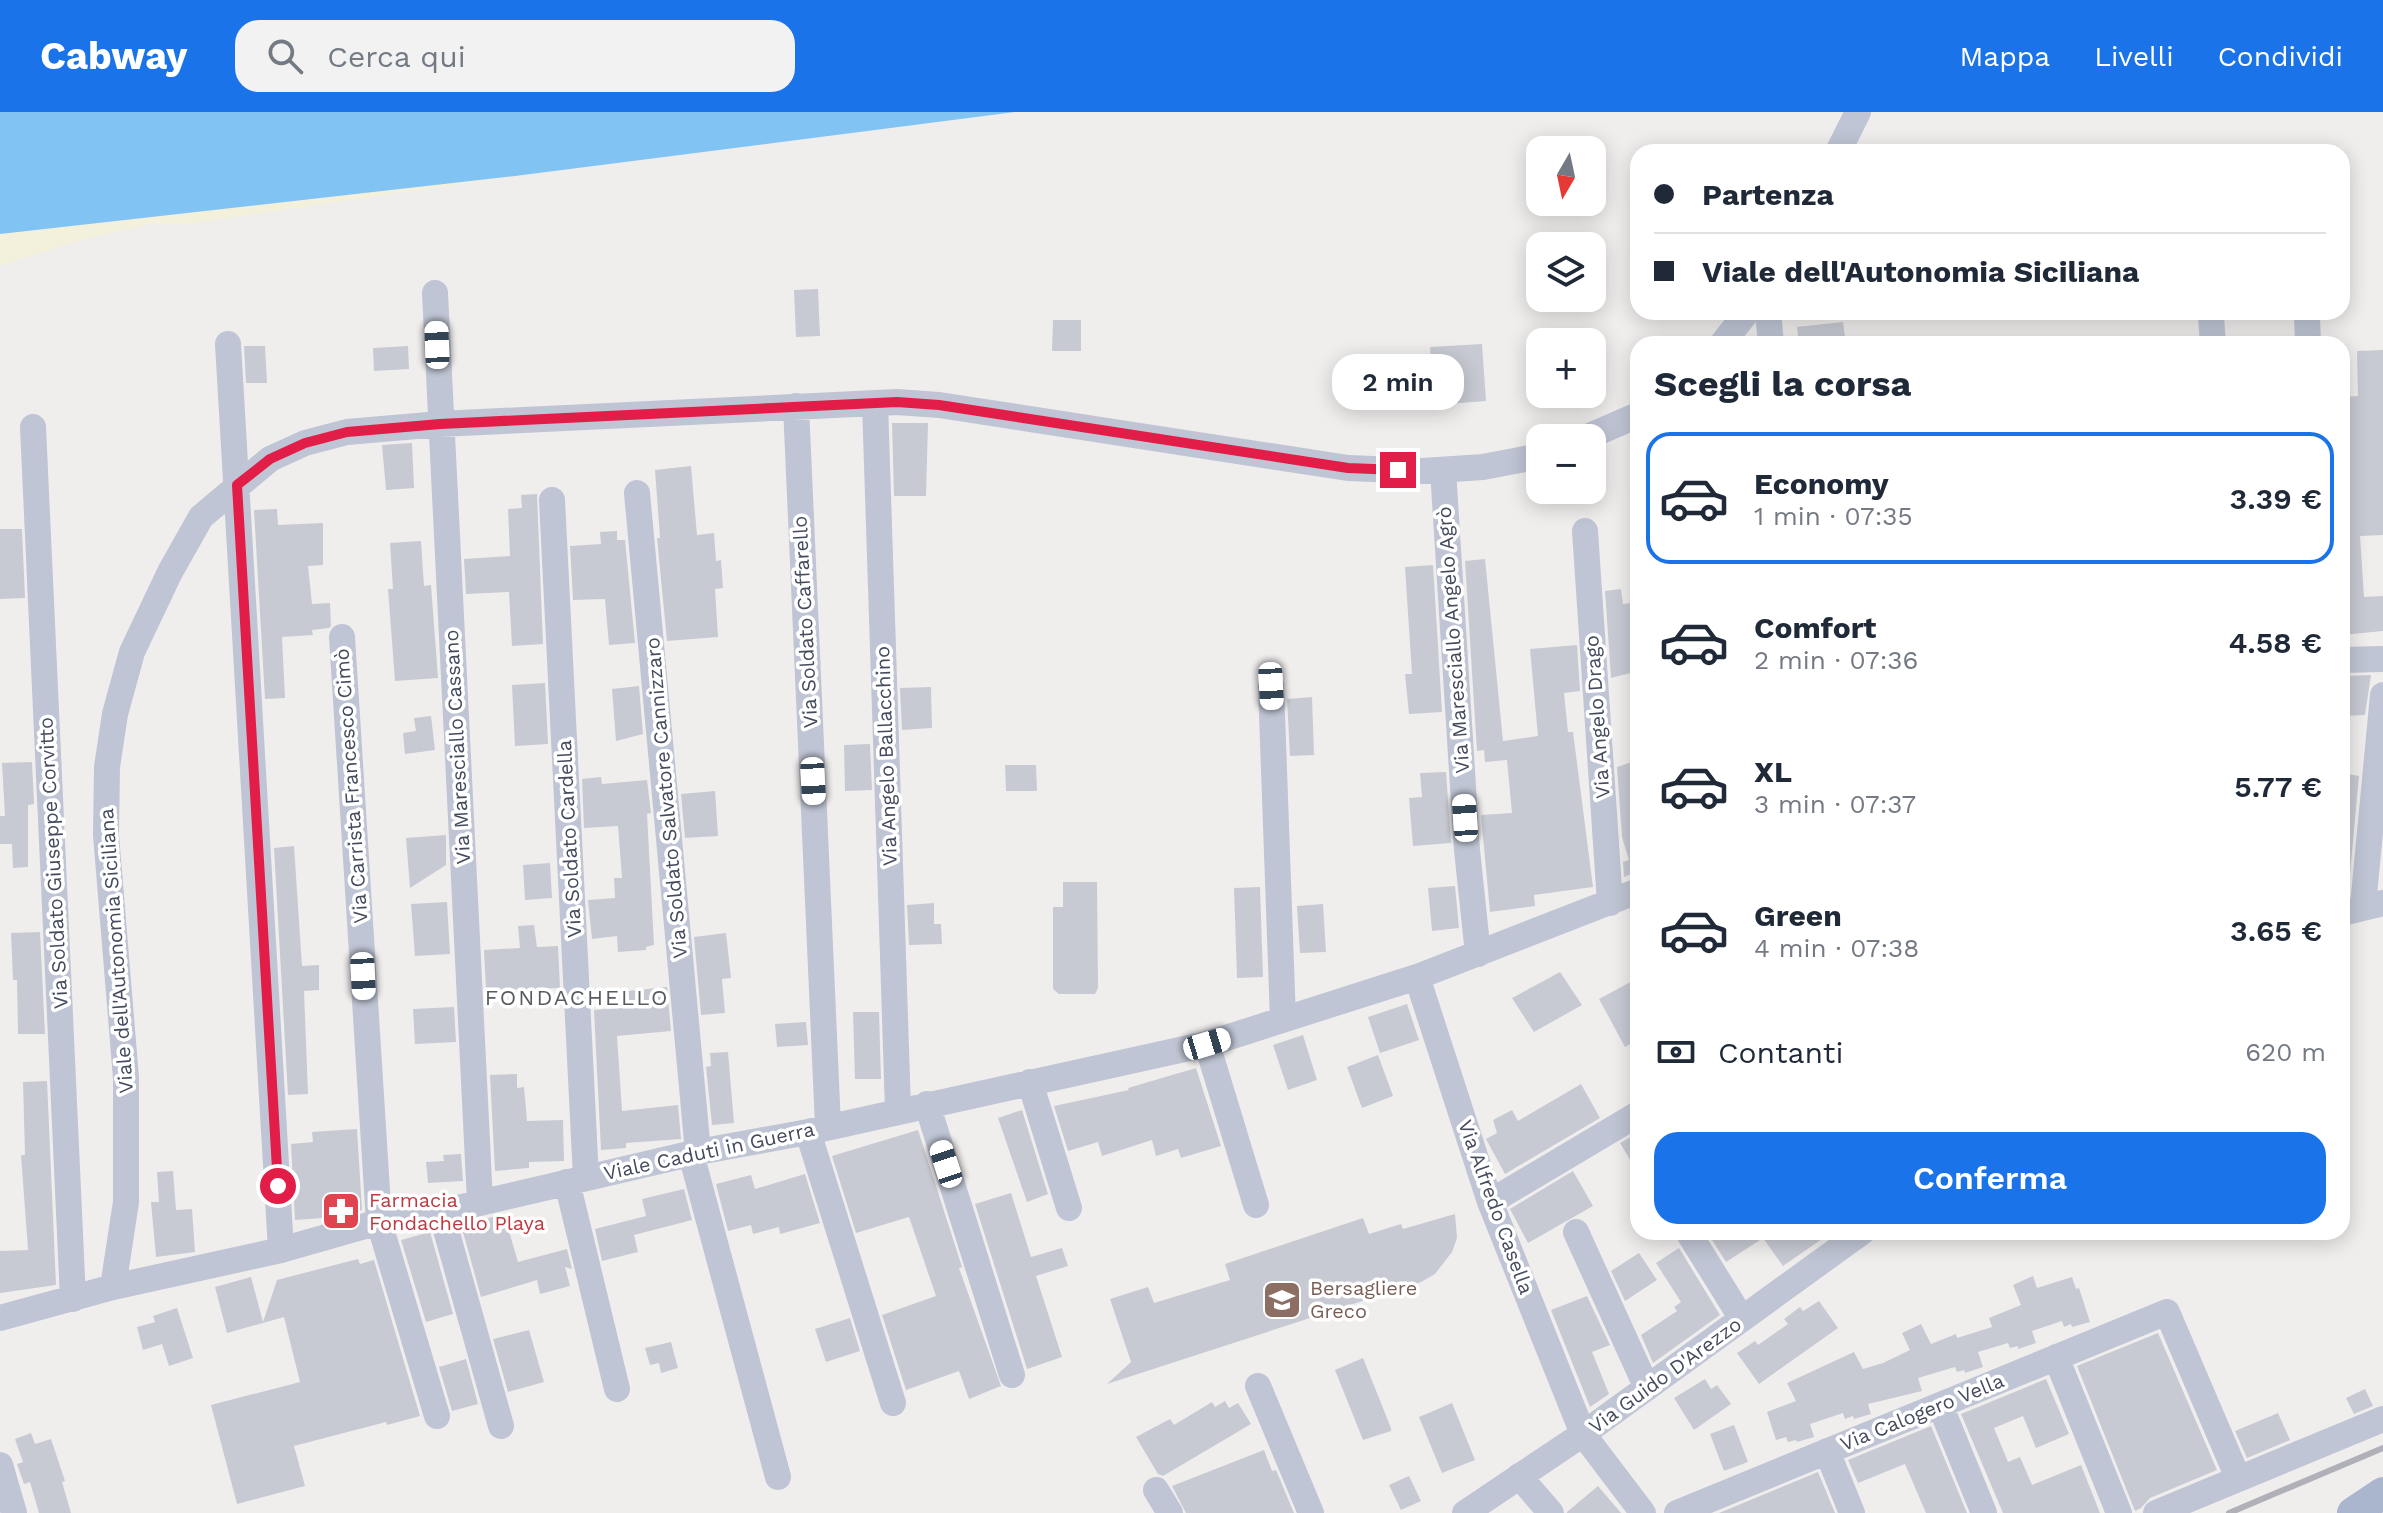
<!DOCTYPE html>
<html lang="it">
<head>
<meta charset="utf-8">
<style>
  :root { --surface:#fff; --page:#f2f2f3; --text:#1f2937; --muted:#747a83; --line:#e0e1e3; --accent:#1a73e8 }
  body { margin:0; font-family:"Work Sans",sans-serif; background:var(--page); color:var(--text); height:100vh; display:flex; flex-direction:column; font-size:30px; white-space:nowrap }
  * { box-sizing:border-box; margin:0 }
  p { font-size:26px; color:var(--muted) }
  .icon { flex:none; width:44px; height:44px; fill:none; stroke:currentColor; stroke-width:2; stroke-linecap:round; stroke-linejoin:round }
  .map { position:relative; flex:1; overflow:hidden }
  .panel { position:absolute; left:1630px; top:224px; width:720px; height:904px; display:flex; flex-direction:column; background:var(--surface); border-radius:24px; box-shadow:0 4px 20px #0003 }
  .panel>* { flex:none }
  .banner { position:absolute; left:1630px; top:32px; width:720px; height:176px; border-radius:24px; box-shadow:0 4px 20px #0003; display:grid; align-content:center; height:176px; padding:0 24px; background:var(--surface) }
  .needle { width:52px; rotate:189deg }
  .tools { position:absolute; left:1526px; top:24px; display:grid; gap:16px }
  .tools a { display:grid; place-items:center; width:80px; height:80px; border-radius:16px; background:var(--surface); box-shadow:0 4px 20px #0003; font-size:40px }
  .end { position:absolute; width:36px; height:36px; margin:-18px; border:10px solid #e11d48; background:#fff; box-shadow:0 0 0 4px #fff }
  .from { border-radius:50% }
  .bubble { position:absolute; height:56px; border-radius:24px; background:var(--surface); box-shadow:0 4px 20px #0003; font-size:26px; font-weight:600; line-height:56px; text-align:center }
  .car { position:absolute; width:24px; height:48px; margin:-24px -12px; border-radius:10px; box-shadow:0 0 6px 2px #0007; background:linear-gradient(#fff 24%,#345 0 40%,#fff 0 76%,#345 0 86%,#fff 0) }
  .banner b { display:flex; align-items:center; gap:28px; height:76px; font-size:30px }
  .banner b+b { border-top:2px solid var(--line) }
  .banner i { width:20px; height:20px; background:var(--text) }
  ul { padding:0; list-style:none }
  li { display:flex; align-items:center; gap:24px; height:132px; margin:0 16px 12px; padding:0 8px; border:4px solid transparent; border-radius:24px }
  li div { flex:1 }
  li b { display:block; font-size:30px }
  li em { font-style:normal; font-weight:600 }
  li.selected { border-color:var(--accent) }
  li>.icon { width:72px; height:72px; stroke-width:1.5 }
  h2 { padding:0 24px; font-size:36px; line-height:96px }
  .pay { display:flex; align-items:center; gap:20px; height:88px; padding:0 24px; font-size:30px }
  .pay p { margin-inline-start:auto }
  .action { display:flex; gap:16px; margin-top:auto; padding:16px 24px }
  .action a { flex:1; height:92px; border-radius:24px; background:var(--accent); color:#fff; font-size:32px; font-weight:600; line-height:92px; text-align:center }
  header { display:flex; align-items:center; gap:48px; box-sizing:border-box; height:112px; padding:0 40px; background:var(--accent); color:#fff }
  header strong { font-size:38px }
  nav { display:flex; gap:44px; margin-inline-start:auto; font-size:28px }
  .search { width:560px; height:72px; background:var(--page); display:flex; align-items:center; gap:20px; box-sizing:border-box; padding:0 28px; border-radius:24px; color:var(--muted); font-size:30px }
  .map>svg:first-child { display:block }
  .sand { fill:#f3f0dc }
  .water { fill:#81c3f2 }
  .building { fill:#c8cad3 }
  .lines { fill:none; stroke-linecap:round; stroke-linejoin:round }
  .minor { stroke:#bfc5d4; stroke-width:26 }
  .major { stroke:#aab5ce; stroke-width:32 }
  .rail { stroke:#afb0b8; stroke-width:6 }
  .route { stroke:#e11d48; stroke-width:10 }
  .labels { text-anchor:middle; stroke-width:7; stroke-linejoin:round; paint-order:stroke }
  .street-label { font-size:20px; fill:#444b5c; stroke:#fff }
  .health-label { font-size:20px; fill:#be3a42; stroke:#fff; text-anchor:start }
  .education-label { font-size:20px; fill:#785e54; stroke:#fff; text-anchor:start }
  .neighbourhood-label { font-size:22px; letter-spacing:2px; fill:#595b62; stroke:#fff }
</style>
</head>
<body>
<header>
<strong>Cabway</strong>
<div class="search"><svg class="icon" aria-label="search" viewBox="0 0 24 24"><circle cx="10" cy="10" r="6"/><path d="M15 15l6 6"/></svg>Cerca qui</div>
<nav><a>Mappa</a><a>Livelli</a><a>Condividi</a></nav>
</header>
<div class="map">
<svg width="2383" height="1401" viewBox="0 0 2383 1401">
  <rect width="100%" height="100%" fill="#f0eded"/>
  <path class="sand" d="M515,64L188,112H151L84,127L0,154V122Z"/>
  <path class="water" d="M0,0H1015L515,64L0,122Z"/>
  <path class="building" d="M818,177L820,224L796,225L794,178Z
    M1053,208H1081V239H1052Z
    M1843,210L1846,232H1799L1797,215Z
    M1482,232L1486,289L1434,293L1430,235Z
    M244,234H265L267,271H246Z
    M408,234L409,257L374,259L373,236Z
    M2383,238V423L2360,424L2364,485L2383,484V519L2342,523V285L2358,284L2357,239Z
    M892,311H928L926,384H894Z
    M412,331L414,376L386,378L382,333Z
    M691,354L697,423L714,421L716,449L721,448L723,476L715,477L718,525L667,529L657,426H660L655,358Z
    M537,382L543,532L512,534L509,480L466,482L464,447L510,444L508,397L522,396L521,383Z
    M277,397L278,413L323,411V453L308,454L312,492L330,491L331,514L329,516L312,518L313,523L282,525L285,586L265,587L254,398Z
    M0,417H22L25,486L0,487Z
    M617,419V428H625L635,531L609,533L605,487L573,488L570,434L601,432L600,420Z
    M421,429L424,474L431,473L438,566L395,569L388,477H393L390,431Z
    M1485,447L1503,629L1538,624L1530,537L1577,533L1580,579L1564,581L1568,620H1573L1593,775L1534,783L1535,794L1490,800L1481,703L1512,701L1507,648L1485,650L1484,638L1477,639L1465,449Z
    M1433,453L1442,600L1409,602L1405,562H1412L1405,455Z
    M1621,477L1623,492L1638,490V559L1611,566L1605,479Z
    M2371,563L2365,603L2342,604V564Z
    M545,571L548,632L515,634L512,573Z
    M639,574L643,622L616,629L612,577Z
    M931,575L932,616L902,618L900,576Z
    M1312,585L1314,643L1290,644L1287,587Z
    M431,604L435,638L405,642L403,621L416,619L414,606Z
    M870,632L872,678L845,679L844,633Z
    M1638,648V763L1634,761L1624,765L1623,750L1629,748L1622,725L1617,655Z
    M32,650L34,692L28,693V755L13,756L12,732H0V704H5L2,651Z
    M1005,653H1036L1037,679H1006Z
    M1446,660L1451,731L1413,734L1409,686L1422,685L1420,661Z
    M2342,661L2359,664L2348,783L2342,785Z
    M601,665L602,672L647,668L651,701L647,702L654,833L646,835V838L618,840L617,824L592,827L588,788L615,786L614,766H622L618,714L584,716L582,667Z
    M715,679L718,724L685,726L681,682Z
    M446,723V753L410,776L406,726Z
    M294,734L302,854L319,853V878L304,879L308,982L288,983L274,736Z
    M550,751L552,786L525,788L523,753Z
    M1063,770H1097L1098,876L1095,882H1059L1053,877V795H1063Z
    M1455,774L1459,816L1432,819L1428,776Z
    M1260,775L1263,865L1237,866L1234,776Z
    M447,790L450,842L415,844L411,792Z
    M934,791V812H941L942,832L909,833L907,793Z
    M1323,792L1326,840L1300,841L1297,794Z
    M534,813L537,835L558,834L560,876L486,878L484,838L520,836L518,814Z
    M40,820L45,922H18L17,868H13L11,821Z
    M726,821L731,866L722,867L725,901L701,903L694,825Z
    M1560,860L1582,893L1534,920L1512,886Z
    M1638,866V928L1625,935L1599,887Z
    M667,875L671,919L617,924L622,999L678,993L681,1027L626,1031V1036L601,1038L594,898L630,895L628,879Z
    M1407,892L1419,928L1380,941L1368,905Z
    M454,895L456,930L415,932L413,897Z
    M853,900H879L881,967H855Z
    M806,910L808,933L777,935L775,912Z
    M1303,923L1317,968L1288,978L1273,933Z
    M728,940L734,1011L712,1013L706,955L711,954L710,941Z
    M1378,943L1393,984L1362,996L1347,955Z
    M1196,956L1221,1034L1181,1046L1178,1037L1156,1044L1152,1028L1102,1044L1098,1030L1068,1039L1054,994L1129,978L1128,976Z
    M517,962V976L524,975L527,1009L563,1008L564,1049L529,1050V1056L495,1059L490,963Z
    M47,969L56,1173L0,1181V1139L28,1138L21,1043H25L23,970Z
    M1581,972L1600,1006L1505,1062L1486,1027L1497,1021L1493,1008L1512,998L1518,1009Z
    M1022,998L1048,1082L1027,1090L998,1006Z
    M357,1017L362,1098L337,1105L295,1108L291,1032L313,1030L312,1020Z
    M918,1018L962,1155L959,1156L1001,1274L969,1287L959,1259L906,1278L882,1203L936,1184L909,1105L856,1121L832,1044Z
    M1638,1021V1061L1620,1031Z
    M461,1042L463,1069L428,1071L426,1050L444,1049L443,1043Z
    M173,1059L176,1098L192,1097L195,1140L156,1145L151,1090H159L157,1060Z
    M1573,1059L1593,1094L1528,1131L1510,1097Z
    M805,1062L820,1111L780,1122L779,1115L753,1122L751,1113L728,1119L716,1072L751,1063L755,1077Z
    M684,1077L692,1108L634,1123L638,1140L602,1149L595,1117L646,1104L642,1087Z
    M1011,1081L1031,1145L1062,1136L1068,1154L1036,1164L1062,1245L1027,1257L975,1092Z
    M504,1102L518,1150L567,1137L572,1157L565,1155L570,1174L540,1182L537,1168L481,1185L461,1113Z
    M1455,1102L1457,1126L1452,1140L1435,1162L1421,1170L1107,1272L1131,1250L1110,1187L1148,1175L1154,1191L1230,1168L1225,1152L1363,1106L1369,1122L1401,1112L1403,1117Z
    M430,1120L453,1202L426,1210L401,1128Z
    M1707,1120H1832L1783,1154L1763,1126L1726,1150Z
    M1679,1136L1720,1203L1653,1251L1641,1223L1677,1199L1674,1195L1681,1190L1656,1151Z
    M1639,1141L1657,1168L1625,1189L1611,1159Z
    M358,1147L360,1152L374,1148L420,1304L387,1313L386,1310L294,1334L305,1374L237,1392L211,1293L300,1270L284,1205L227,1221L215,1175L251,1165L263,1210L277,1168Z
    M2033,1164L2037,1176L2072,1165L2076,1177L2079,1176L2090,1210L2072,1215L2071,1212L2064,1215L2062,1209L2032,1219L2036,1231L2018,1237V1234L2010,1236L2008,1231L1978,1240L1983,1255L1965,1261L1964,1258L1957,1260L1955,1255L1918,1266L1922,1279L1868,1292L1871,1302L1854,1307L1853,1304L1845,1307L1843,1301L1810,1312L1814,1325L1797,1330L1796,1328L1788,1330L1786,1325L1776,1328L1767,1300L1796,1289L1787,1271L1854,1240L1863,1257L1883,1251L1910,1238L1902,1221L1921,1212L1931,1232L1956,1222L1957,1226L1992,1215L1989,1206L2021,1193L2013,1173Z
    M1587,1184L1610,1233L1592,1240L1609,1282L1590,1295L1551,1198Z
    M1819,1189L1838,1216L1759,1272L1737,1241L1755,1229L1758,1233L1788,1212L1784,1207L1800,1195L1803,1199Z
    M177,1196L193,1246L169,1254L162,1232L143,1238L137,1215L155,1210L153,1204Z
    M850,1206L860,1239L826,1250L815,1217Z
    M529,1218L544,1270L508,1280L493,1227Z
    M2158,1221L2217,1358L2150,1386L2141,1396L2135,1399L2077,1254Z
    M671,1230L678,1256L661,1261L659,1251L650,1253L645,1236Z
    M1363,1246L1391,1316V1319L1363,1328L1335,1258Z
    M466,1247L478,1292L452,1299L439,1255Z
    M1705,1267L1711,1277L1717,1273L1731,1292L1694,1318L1674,1286Z
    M2046,1267L2069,1322L2036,1336L2023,1304L1994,1316L2008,1350L2020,1345L2032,1373L2081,1353L2100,1401H2003L1961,1302Z
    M2365,1277L2373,1294L2354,1302L2346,1286Z
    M1225,1289L1229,1296L1238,1291L1251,1312L1163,1364L1158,1362L1136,1325L1170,1307L1174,1313L1212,1290L1215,1295Z
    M1452,1291L1475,1348L1442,1361L1419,1305Z
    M2278,1301L2290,1328L2247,1346L2235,1319Z
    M1734,1313L1748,1350L1724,1359L1710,1322Z
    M1931,1314L1967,1401H1926L1905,1352L1858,1371L1848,1348Z
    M31,1321L35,1332L51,1327L65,1369L62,1370L71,1401H39L30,1370L24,1372L17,1352L23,1350L15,1327Z
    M1264,1338L1272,1359L1276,1358L1294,1401H1186L1172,1374Z
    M1818,1360L1835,1401H1719Z
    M1409,1364L1421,1389L1401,1398L1389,1373Z
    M1598,1374L1621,1401H1567V1400Z"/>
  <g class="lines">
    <path class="minor" d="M1838,40L1858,0
      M435,181L480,1090
      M1768,200L1771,232
      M2307,204L2308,232
      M2211,205L2213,232
      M228,232L281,1138
      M1722,232L1747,200
      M875,291L898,998
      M796,294L828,1014
      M33,315L73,1187
      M1585,326L1638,303
      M1443,358L1467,738L1478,842
      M637,381L698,1040
      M552,388L586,1066
      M1585,419L1610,791
      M342,525L379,1110L437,1304
      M2342,548L2383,547
      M1271,574L1283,908
      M2363,794L2383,583
      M2342,801L2383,791
      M1417,865L1490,1090L1583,1322L1643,1401
      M1207,932L1256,1093
      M1030,970L1069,1096
      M927,992L1012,1263
      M808,1020L893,1291
      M691,1042L778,1365
      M567,1070L617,1277
      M1490,1090L1638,1002
      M441,1100L501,1314
      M1576,1120L1647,1276
      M1688,1120L1742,1207
      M113,1175L126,1090V966L106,723L107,655L115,602L132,540L170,460L201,405L270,347L305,331L347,320L440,312L897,290L939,293L1348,356L1423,359L1483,355L1540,344
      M0,1206L113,1175L281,1138L379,1110L441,1100L698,1040L808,1020L1207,932L1417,865L1638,779
      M2056,1245L2119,1401
      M1258,1274L1311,1401
      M1940,1293L1984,1401
      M1827,1339L1852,1401
      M0,1353L14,1401
      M1519,1364L1551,1401
      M1156,1378L1170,1401
      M1465,1401L1583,1322L1862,1120
      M1677,1401L2167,1200L2238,1366
      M2156,1401L2383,1307"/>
    <path class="major" d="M2353,1401L2383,1381"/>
    <path class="rail" d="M2229,1401L2383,1336"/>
  </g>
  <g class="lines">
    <path class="route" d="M278,1074L237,373L270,347L305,331L347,320L440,312L897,290L939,293L1348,356L1398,358"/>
  </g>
  <defs>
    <symbol id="pharmacy-square" viewBox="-11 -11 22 22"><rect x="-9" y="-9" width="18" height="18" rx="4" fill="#e0444e" stroke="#fff"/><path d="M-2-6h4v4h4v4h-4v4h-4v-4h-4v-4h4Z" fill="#fff"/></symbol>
    <symbol id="school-square" viewBox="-11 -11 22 22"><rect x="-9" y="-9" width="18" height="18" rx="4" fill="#8d6e63" stroke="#fff"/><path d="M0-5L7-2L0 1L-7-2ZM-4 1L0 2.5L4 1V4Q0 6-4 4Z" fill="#fff"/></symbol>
  </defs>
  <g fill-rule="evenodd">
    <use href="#pharmacy-square" x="319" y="1077" width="44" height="44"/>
    <use href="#school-square" x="1260" y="1166" width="44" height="44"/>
  </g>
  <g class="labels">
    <g class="street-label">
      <text transform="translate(805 510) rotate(-93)" y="7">Via Soldato Caffarello</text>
      <text transform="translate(1453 528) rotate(-94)" y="7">Via Maresciallo Angelo Agrò</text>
      <text transform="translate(1597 605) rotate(-94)" y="7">Via Angelo Drago</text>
      <text transform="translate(457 635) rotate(-93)" y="7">Via Maresciallo Cassano</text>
      <text transform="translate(886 644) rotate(-92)" y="7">Via Angelo Ballacchino</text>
      <text transform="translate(351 674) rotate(-94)" y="7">Via Carrista Francesco Cimò</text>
      <text transform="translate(666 686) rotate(-95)" y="7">Via Soldato Salvatore Cannizzaro</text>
      <text transform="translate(569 727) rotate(-93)" y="7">Via Soldato Cardella</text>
      <text transform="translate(53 751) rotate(-93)" y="7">Via Soldato Giuseppe Corvitto</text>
      <text transform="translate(116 839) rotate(-94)" y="7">Viale dell'Autonomia Siciliana</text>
      <text transform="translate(709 1039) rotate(-12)" y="7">Viale Caduti in Guerra</text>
      <text transform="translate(1496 1095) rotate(70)" y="7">Via Alfredo Casella</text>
      <text transform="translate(1665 1263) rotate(-36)" y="7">Via Guido D'Arezzo</text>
      <text transform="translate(1922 1300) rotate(-22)" y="7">Via Calogero Vella</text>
    </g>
    <g class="health-label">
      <text x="369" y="1095">Farmacia<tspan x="369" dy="23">Fondachello Playa</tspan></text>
    </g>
    <g class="education-label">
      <text x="1310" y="1183">Bersagliere<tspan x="1310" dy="23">Greco</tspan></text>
    </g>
    <g class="neighbourhood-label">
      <text x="577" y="893">FONDACHELLO</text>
    </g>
  </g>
</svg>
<div class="tools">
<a><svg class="needle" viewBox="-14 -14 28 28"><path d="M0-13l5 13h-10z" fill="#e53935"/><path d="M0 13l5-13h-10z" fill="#747a83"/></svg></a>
<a><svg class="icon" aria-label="layers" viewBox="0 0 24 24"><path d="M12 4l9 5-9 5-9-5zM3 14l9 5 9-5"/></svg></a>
<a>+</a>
<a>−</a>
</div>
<i class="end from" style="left:278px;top:1074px"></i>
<i class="end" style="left:1398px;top:358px"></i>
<div class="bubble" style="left:1332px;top:242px;width:132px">2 min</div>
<i class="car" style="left:437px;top:233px;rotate:358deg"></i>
<i class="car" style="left:1271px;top:574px;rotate:177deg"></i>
<i class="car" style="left:813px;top:669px;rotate:177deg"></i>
<i class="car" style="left:1465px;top:706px;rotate:356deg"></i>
<i class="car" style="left:363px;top:864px;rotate:177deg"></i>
<i class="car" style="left:1207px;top:932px;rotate:73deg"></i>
<i class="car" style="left:946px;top:1052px;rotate:342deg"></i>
<div class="banner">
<b><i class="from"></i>Partenza</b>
<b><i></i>Viale dell'Autonomia Siciliana</b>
</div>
<section class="panel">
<h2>Scegli la corsa</h2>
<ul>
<li class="selected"><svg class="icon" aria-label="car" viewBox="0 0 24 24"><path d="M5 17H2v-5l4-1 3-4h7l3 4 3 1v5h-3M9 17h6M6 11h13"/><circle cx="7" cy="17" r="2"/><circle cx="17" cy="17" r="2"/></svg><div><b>Economy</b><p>1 min · 07:35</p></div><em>3.39 €</em></li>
<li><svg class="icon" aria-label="car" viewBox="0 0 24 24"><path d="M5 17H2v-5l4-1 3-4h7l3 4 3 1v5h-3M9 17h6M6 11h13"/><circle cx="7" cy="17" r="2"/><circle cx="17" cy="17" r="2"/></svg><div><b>Comfort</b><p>2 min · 07:36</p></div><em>4.58 €</em></li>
<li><svg class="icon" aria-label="car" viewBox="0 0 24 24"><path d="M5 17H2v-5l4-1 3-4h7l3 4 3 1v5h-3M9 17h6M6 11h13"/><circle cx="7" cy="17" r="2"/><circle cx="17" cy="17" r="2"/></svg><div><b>XL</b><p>3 min · 07:37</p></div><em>5.77 €</em></li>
<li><svg class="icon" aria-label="car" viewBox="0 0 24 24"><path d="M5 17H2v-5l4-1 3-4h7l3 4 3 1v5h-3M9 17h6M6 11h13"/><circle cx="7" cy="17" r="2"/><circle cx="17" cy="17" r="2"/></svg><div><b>Green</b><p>4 min · 07:38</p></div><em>3.65 €</em></li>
</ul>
<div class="pay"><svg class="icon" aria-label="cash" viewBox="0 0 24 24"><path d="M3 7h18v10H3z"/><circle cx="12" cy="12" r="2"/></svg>Contanti<p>620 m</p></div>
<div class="action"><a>Conferma</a></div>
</section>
</div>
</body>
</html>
